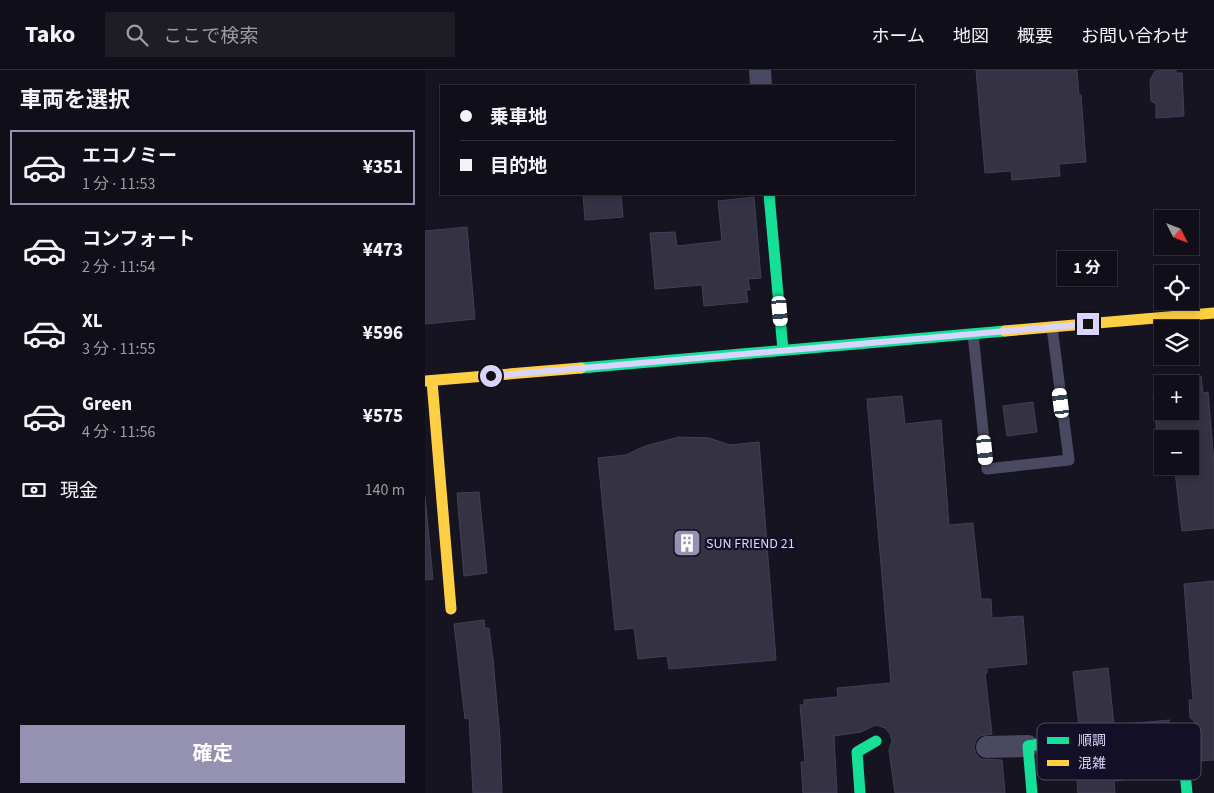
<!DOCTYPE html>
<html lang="ja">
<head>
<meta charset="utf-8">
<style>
  :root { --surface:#100f19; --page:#1e1d26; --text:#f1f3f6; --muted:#9c9ca2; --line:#302f38; --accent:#9591b1 }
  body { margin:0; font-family:"Source Sans 3","Noto Sans JP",sans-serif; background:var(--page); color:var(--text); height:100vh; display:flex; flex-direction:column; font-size:19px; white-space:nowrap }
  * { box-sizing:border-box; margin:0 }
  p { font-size:16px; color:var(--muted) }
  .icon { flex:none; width:28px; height:28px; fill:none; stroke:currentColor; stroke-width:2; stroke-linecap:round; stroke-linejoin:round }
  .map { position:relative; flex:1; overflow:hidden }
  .side { display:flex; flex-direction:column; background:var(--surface); width:425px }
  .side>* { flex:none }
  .hud { position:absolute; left:15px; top:15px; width:475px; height:110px; border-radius:0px; box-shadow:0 2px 8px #0003,0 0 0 1px var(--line); display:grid; align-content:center; height:110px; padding:0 20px; background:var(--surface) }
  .needle { width:32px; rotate:132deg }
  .fabs { position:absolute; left:729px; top:140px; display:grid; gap:10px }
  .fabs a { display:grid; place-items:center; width:45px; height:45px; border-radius:0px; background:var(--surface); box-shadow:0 2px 8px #0003,0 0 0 1px var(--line); font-size:25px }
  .end { position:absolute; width:22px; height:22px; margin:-11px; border:6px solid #d9d4ff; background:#111; box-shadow:0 0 0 2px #111 }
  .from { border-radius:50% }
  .bubble { position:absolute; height:35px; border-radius:0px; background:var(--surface); box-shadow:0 2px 8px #0003,0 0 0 1px var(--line); font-size:16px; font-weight:700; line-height:35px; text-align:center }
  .car { position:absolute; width:15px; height:30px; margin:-15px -8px; border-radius:6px; box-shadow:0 0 4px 1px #0007; background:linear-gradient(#fff 24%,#345 0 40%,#fff 0 76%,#345 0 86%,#fff 0) }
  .hud b { display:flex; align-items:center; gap:18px; height:48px; font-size:19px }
  .hud b+b { border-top:1px solid var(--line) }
  .hud i { width:12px; height:12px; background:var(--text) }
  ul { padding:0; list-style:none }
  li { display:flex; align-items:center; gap:15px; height:75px; margin:0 10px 8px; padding:0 10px; border:2px solid transparent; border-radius:0px }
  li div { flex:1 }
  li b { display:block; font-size:19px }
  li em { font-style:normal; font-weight:700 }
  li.on { border-color:var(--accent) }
  li>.icon { width:45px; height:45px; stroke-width:1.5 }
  h2 { padding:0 20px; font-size:22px; line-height:60px }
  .pay { display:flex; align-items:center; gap:12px; height:55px; padding:0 20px; font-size:19px }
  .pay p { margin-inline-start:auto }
  .primary-button { display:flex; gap:10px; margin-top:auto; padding:10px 20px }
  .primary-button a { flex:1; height:58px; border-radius:0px; background:var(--accent); color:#fff; font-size:20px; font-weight:700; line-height:58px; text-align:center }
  header { display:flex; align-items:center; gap:30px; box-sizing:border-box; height:70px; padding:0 25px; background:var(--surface); border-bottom:1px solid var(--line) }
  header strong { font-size:24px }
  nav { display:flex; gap:28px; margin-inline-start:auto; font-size:18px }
  .search { width:350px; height:45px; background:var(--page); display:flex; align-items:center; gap:12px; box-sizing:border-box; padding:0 18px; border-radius:0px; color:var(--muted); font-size:19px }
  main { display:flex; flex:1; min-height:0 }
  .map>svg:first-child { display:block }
  .building { fill:#343243; stroke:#433f54; fill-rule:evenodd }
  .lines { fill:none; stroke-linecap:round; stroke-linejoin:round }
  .lane { stroke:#4a4962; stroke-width:11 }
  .street { stroke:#4a4962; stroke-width:22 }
  .fast { stroke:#16e098; stroke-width:11 }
  .slow { stroke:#ffcf43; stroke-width:11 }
  .route { stroke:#d9d4ff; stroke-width:6 }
  .labels { text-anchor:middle; stroke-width:4.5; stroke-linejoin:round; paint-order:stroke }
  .poi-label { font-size:14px; fill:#d9d4ff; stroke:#130f26; text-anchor:start }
  .key { fill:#130f26; stroke:#4e4a67; stroke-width:1 }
  .key-label { font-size:14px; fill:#d9d4ff }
</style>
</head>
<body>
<header>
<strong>Tako</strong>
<div class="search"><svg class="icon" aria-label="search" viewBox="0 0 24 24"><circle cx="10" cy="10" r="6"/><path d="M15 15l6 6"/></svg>ここで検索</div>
<nav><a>ホーム</a><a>地図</a><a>概要</a><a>お問い合わせ</a></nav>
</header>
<main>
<section class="side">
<h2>車両を選択</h2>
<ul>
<li class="on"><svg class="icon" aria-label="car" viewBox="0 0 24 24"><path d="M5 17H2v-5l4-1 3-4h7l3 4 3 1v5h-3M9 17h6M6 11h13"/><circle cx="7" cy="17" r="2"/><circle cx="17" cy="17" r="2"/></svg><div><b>エコノミー</b><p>1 分 · 11:53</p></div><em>¥351</em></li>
<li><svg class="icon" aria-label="car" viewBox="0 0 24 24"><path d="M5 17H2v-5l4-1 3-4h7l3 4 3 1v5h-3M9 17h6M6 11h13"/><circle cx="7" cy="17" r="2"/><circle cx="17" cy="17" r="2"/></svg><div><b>コンフォート</b><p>2 分 · 11:54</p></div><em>¥473</em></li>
<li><svg class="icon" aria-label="car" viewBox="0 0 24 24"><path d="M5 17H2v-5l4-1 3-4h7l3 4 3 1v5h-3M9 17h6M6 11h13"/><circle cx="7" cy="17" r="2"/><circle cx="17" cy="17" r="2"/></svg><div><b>XL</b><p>3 分 · 11:55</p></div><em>¥596</em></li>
<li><svg class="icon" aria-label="car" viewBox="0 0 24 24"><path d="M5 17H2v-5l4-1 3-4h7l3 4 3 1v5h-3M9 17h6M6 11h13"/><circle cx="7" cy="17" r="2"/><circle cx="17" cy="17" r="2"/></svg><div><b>Green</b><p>4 分 · 11:56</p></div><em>¥575</em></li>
</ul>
<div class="pay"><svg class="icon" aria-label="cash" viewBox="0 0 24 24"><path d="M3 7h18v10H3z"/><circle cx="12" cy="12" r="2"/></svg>現金<p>140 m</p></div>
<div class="primary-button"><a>確定</a></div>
</section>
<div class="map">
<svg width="789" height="723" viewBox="0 0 789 723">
  <rect width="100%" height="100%" fill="#161421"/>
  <path class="building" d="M551,0H652L654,25H656L661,92L634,94L635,106L587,110L586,101L560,103Z
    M751,0V3H757L759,46L731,48V34L726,31L725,10L730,1Z
    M158,124H196L198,147L160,150Z
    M329,127L336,208L323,209L325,220H321L323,232L279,236L277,215L230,219L225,163L250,162L252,176L297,171L293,131Z
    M42,157L50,249L0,254V161Z
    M776,306L778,323L783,322L789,393V458L757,461L750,401L736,402L728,326L738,315V341H765V314H738L743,309ZM738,369H765V396H738Z
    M477,326L480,354L516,350L524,455L548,453L556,529H566L567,548L598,546L602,594L562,598V603H560L567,664L555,666L551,670L549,677L551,684L556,689L577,690L580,723H470L464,680L467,671L465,664L460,658L451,655L436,662L409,666L412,723H378L376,692H380L375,635H379V630L413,627L412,618L466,613L442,329Z
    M608,332L612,362L582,366L578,336Z
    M254,367L284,368L305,375L334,372L351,590L244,599L242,586L213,589L209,558L190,560L173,388L201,385L220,376Z
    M54,422L62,503L39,506L32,423Z
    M0,426L8,509L0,510Z
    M789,511V690L775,691L771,658L769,651L765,648L764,630H768L759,514Z
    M59,550L60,558H64L68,589L75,668L77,723H48L44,648L40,649L29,554Z
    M683,598L689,655L745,650L742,654L740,661L744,695L727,696L728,706L689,711L690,723H653L650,686L657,685L648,602Z"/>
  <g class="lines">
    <path class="lane" d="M548,264L562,399L644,390L627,257"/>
    <path class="street" d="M335,0L336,16
      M562,677L603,676"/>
    <path class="fast" d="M344,124L358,280
      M156,298L580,261
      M756,660L762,723
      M435,723L432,682L451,671
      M607,723L603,676L639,670"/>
    <path class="slow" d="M580,261L789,243
      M0,311L156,298
      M7,311L26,539"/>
  </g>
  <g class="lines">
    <path class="route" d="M66,306L663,254"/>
  </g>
  <defs>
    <symbol id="building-square" viewBox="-11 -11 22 22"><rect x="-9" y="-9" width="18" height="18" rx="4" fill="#9591b1" stroke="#130f26"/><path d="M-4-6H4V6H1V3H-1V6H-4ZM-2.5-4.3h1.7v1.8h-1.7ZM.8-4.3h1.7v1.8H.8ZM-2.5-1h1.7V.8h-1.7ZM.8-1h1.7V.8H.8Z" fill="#fff"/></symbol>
  </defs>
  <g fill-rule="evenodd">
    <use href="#building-square" x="246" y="457" width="32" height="32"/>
  </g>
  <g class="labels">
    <g class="poi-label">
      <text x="281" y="478">SUN FRIEND 21</text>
    </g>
  </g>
  <rect x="612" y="653" width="164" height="57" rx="8" class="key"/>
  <rect x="622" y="667" width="22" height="7" fill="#16e098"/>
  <rect x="622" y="690" width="22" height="6" fill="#ffcf43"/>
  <g class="key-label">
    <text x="653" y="675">順調</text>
    <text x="653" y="698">混雑</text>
  </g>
</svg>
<div class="fabs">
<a><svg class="needle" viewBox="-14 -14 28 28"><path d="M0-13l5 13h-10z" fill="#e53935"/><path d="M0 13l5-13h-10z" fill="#9c9ca2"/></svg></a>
<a><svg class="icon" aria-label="locate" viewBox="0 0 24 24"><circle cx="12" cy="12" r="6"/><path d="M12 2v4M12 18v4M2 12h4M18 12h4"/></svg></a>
<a><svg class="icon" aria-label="layers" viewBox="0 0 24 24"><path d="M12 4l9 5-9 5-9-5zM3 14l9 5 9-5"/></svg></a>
<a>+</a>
<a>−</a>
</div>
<i class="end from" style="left:66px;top:306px"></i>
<i class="end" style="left:663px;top:254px"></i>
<div class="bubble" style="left:632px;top:181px;width:60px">1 分</div>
<i class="car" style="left:355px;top:241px;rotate:175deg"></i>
<i class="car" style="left:636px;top:333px;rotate:353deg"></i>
<i class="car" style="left:560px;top:380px;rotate:174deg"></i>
<div class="hud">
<b><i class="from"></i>乗車地</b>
<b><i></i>目的地</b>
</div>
</div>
</main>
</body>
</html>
